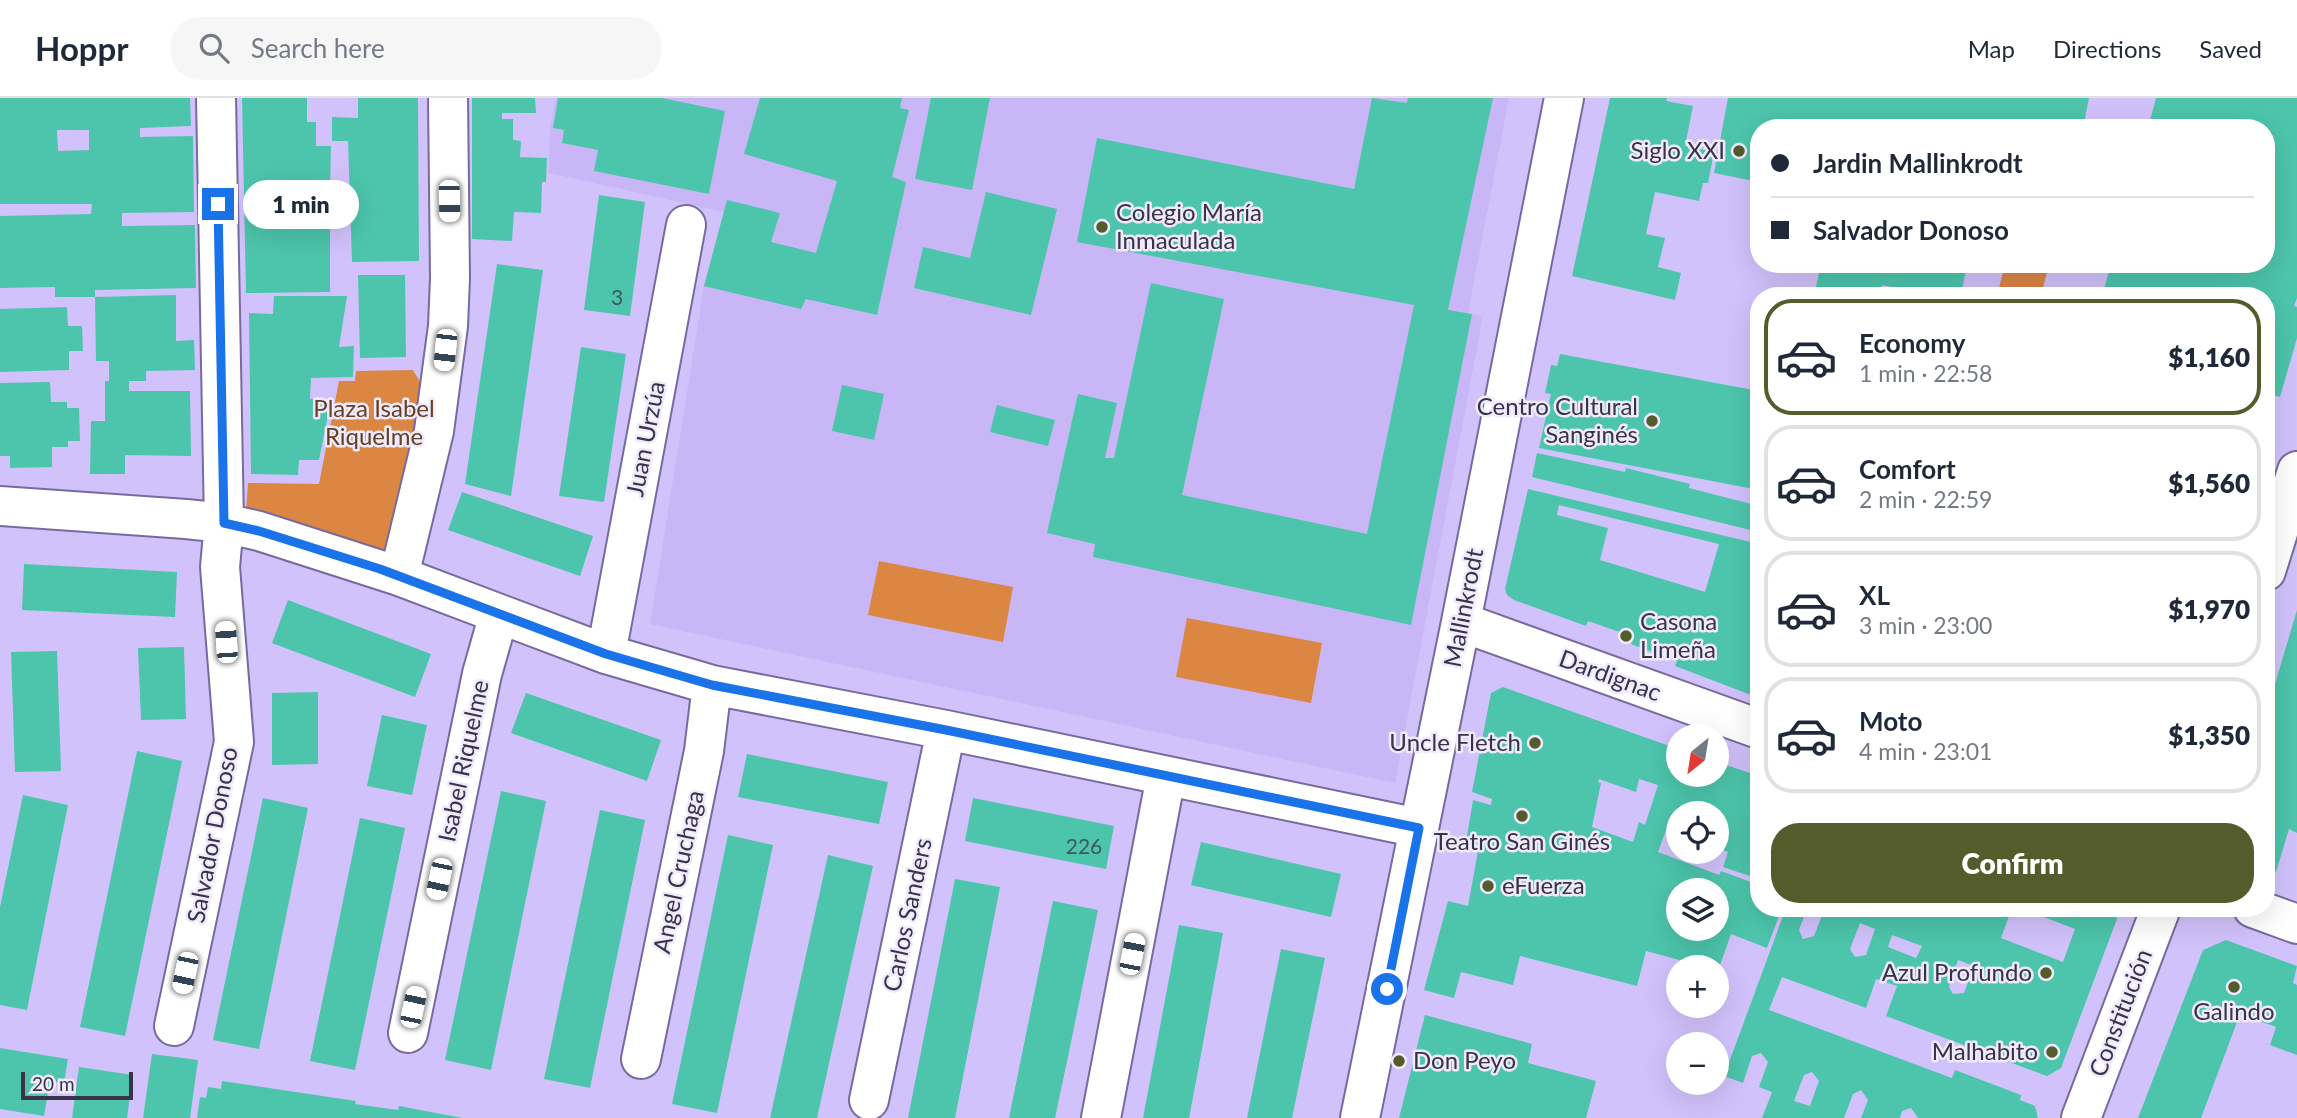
<!DOCTYPE html>
<html lang="en">
<head>
<meta charset="utf-8">
<style>
  :root { --surface:#fff; --page:#f6f6f7; --text:#1f2937; --muted:#747a83; --line:#e0e1e3; --accent:#545c2b }
  body { margin:0; font-family:Lato,sans-serif; background:var(--page); color:var(--text); height:100vh; display:flex; flex-direction:column; font-size:26px; white-space:nowrap }
  * { box-sizing:border-box; margin:0 }
  p { font-size:23px; color:var(--muted) }
  .icon { flex:none; width:38px; height:38px; fill:none; stroke:currentColor; stroke-width:2; stroke-linecap:round; stroke-linejoin:round }
  .map { position:relative; flex:1; overflow:hidden }
  .details { position:absolute; left:1750px; top:189px; width:525px; height:630px; display:flex; flex-direction:column; background:var(--surface); border-radius:28px; box-shadow:0 7px 28px #0002 }
  .details>* { flex:none }
  .hud { position:absolute; left:1750px; top:21px; width:525px; height:154px; border-radius:28px; box-shadow:0 7px 28px #0002; display:grid; align-content:center; height:154px; padding:0 21px; background:var(--surface) }
  .needle { width:46px; rotate:210deg }
  .buttons { position:absolute; left:1666px; top:626px; display:grid; gap:14px }
  .buttons a { display:grid; place-items:center; width:63px; height:63px; border-radius:50%; background:var(--surface); box-shadow:0 7px 28px #0002; font-size:35px }
  .scale { position:absolute; left:21px; bottom:18px; width:112px; box-sizing:border-box; padding-left:7px; border:4px solid #393249; border-top:0; font-size:19px; line-height:24px; white-space:nowrap; color:#393249; -webkit-text-stroke:5px #efebfc; paint-order:stroke }
  .end { position:absolute; width:32px; height:32px; margin:-16px; border:9px solid #1a73e8; background:#fff; box-shadow:0 0 0 4px #fff }
  .from { border-radius:50% }
  .bubble { position:absolute; height:49px; border-radius:24px; background:var(--surface); box-shadow:0 7px 28px #0002; font-size:23px; font-weight:800; line-height:49px; text-align:center }
  .car { position:absolute; width:21px; height:42px; margin:-21px -10px; border-radius:9px; box-shadow:0 0 5px 2px #0007; background:linear-gradient(#fff 24%,#345 0 40%,#fff 0 76%,#345 0 86%,#fff 0) }
  .hud b { display:flex; align-items:center; gap:24px; height:66px; font-size:26px }
  .hud b+b { border-top:2px solid var(--line) }
  .hud i { width:18px; height:18px; background:var(--text) }
  ul { padding:12px 0 0; list-style:none }
  li { display:flex; align-items:center; gap:21px; height:116px; margin:0 14px 10px; padding:0 7px; border:4px solid var(--line); border-radius:28px }
  li div { flex:1 }
  li b { display:block; font-size:26px }
  li em { font-style:normal; font-weight:800 }
  li.on { border-color:var(--accent) }
  li>.icon { width:63px; height:63px; stroke-width:1.5 }
  .action { display:flex; gap:14px; margin-top:auto; padding:14px 21px }
  .action a { flex:1; height:80px; border-radius:28px; background:var(--accent); color:#fff; font-size:28px; font-weight:800; line-height:80px; text-align:center }
  header { display:flex; align-items:center; gap:42px; box-sizing:border-box; height:98px; padding:0 35px; background:var(--surface); border-bottom:2px solid var(--line) }
  header strong { font-size:33px }
  nav { display:flex; gap:38px; margin-inline-start:auto; font-size:24px }
  .search { width:490px; height:63px; background:var(--page); display:flex; align-items:center; gap:18px; box-sizing:border-box; padding:0 24px; border-radius:28px; color:var(--muted); font-size:26px }
  .map>svg:first-child { display:block }
  .built { fill:#c8b6f6 }
  .green { fill:#db8643 }
  .building { fill:#4dc5ac; fill-rule:evenodd }
  .lines { fill:none; stroke-linecap:round; stroke-linejoin:round }
  .minor-casing { stroke:#796a9e; stroke-width:42 }
  .minor { stroke:#fff; stroke-width:38 }
  .route { stroke:#1a73e8; stroke-width:9 }
  .poi-dot { fill:#545c2b; stroke:#efebfc; stroke-width:2.5 }
  .labels { text-anchor:middle; stroke-width:5; stroke-linejoin:round; paint-order:stroke }
  .number-label { font-size:21px; fill:#3e5762 }
  .poi-label { font-size:24px; fill:#393249; stroke:#efebfc; text-anchor:end }
  .park-label { font-size:24px; fill:#664022; stroke:#efebfc }
  .street-label { font-size:24px; fill:#393249; stroke:#efebfc }
</style>
</head>
<body>
<header>
<strong>Hoppr</strong>
<div class="search"><svg class="icon" aria-label="search" viewBox="0 0 24 24"><circle cx="10" cy="10" r="6"/><path d="M15 15l6 6"/></svg>Search here</div>
<nav><a>Map</a><a>Directions</a><a>Saved</a></nav>
</header>
<div class="map">
<svg width="2297" height="1020" viewBox="0 0 2297 1020">
  <rect width="100%" height="100%" fill="#d2c2fc"/>
  <path class="built" d="M556,0H1509L1468,215L1483,218L1395,685L650,526L704,188L724,114L549,75L550,29Z"/>
  <path class="green" d="M2005,166H2049L2041,198H1997Z
    M413,272L425,292L402,390L384,453L246,413L248,385L319,386L339,283H355L356,273Z
    M879,463L1013,489L1003,544L868,517Z
    M1187,520L1322,545L1311,605L1176,579Z"/>
  <path class="building" d="M0,0H190L191,28L140,30V39L193,38L194,114L122,115V128L195,127L196,190L95,192V199L176,197V243L194,242L195,272L146,273V283H129V293H190L191,358L125,357V376H90L91,323H105V283H109V263H96L95,199H55V189L0,190V118L91,116L92,106H0ZM57,32H89V52L58,53Z
    M242,0H307V24H316V48H331L330,94H320V122L294,121V129H330V194L246,195Z
    M358,0H418L419,163L352,164L348,43H332V19L358,20Z
    M472,0H535L536,15H502V21H513V42L521,43L520,59L547,60L546,84H542L541,115L514,114L512,143L472,141Z
    M558,0H662L725,13L709,96L594,73L598,52L562,45L564,32L553,30Z
    M760,0H902L900,10L909,12L892,79L906,84L877,217L806,201L801,211L704,188L727,102L780,115L771,144L816,155L837,83L744,56Z
    M931,0H990L972,92L915,81Z
    M1372,0L1407,5L1408,0H1493L1448,212L1472,216L1411,527L1093,459L1095,446L1047,435L1078,296L1117,305L1105,360H1114L1151,185L1224,201L1182,397L1367,436L1414,207L1077,144L1097,40L1354,91Z
    M1610,0H1667L1666,3L1693,8L1685,48L1714,54L1708,85H1703L1699,103L1655,94L1646,136L1665,140L1658,169L1681,175L1675,202L1572,178Z
    M1728,0H2089L2083,30H1759V84L1714,75Z
    M2156,0H2297V200L2294,208L2297,209V240L2280,299L2270,296L2267,305L2266,198H2102L2111,166H2266V30H2148Z
    M986,94L1057,111L1031,217L914,190L923,149L970,160Z
    M599,97L645,104L630,218L584,212Z
    M497,166L543,172L511,398L465,386Z
    M1821,166H1851L1885,173L1886,166H1967L1961,198H1934L1882,187L1879,198H1814Z
    M358,177H405L406,259L360,260Z
    M274,198H347L339,249L354,248L353,279L311,280L310,301L331,302L319,362H299L298,377L251,376L249,215L273,216Z
    M67,209L68,228H82L83,253H69V272L0,274V211Z
    M581,249L626,256L604,404L559,398Z
    M1560,256L1759,293V392L1539,350L1551,296L1545,295L1551,267L1557,268Z
    M50,284L51,304H67V310H79L80,343H68V349H52V369L10,370V358H0V285Z
    M842,287L884,296L874,342L832,333Z
    M997,307L1055,322L1048,348L990,334Z
    M1537,355L1625,374L1626,370L1690,386L1689,390L1759,408V434L1532,379Z
    M1528,391L1759,446V600L1675,568L1677,563L1631,546L1634,539L1588,523L1586,528L1514,502L1507,497L1505,491ZM1559,407L1719,446L1705,494L1600,462L1608,430L1557,417Z
    M462,394L593,438L580,478L448,432Z
    M24,466L177,474L175,519L22,512Z
    M288,502L431,556L415,599L272,545Z
    M2297,512V735L2289,731L2276,774L2266,770V616Z
    M184,549L186,621L141,622L138,550Z
    M57,553L61,673L15,674L11,554Z
    M1503,589L1678,651V677H1717V664L1759,678V781L1723,769L1728,754L1717,750V716H1678V737L1666,732L1658,754L1719,777L1721,773L1759,787V810H1782L1767,850L1731,836L1719,870H1709L1646,853L1637,888L1520,858L1513,887L1461,874L1454,900L1424,892L1448,803L1468,808L1478,753L1465,750L1473,702L1491,707L1492,701L1472,694L1491,595ZM1599,681L1636,694L1639,681L1658,687L1645,727L1639,724L1633,744L1592,729L1601,685L1598,684ZM1678,793H1717V831H1678Z
    M318,594V666L272,667V595Z
    M526,595L661,642L647,683L511,635Z
    M382,617L427,627L412,697L367,688Z
    M137,653L182,663L125,938L80,929Z
    M747,656L888,684L879,726L738,699Z
    M501,693L546,703L491,972L445,962Z
    M23,697L68,707L27,912L0,907V809Z
    M263,700L308,710L259,951L213,942Z
    M973,700L1114,728L1106,771L965,743Z
    M600,712L645,722L590,990L544,981Z
    M360,720L405,730L355,972L310,963Z
    M728,737L773,747L717,1015L672,1006Z
    M1201,744L1341,776L1331,819L1191,787Z
    M828,757L873,768L834,943L817,1020H770Z
    M955,781L1000,789L979,897L955,1020H908Z
    M1053,803L1098,812L1069,954L1055,1020H1009Z
    M1786,810H1807L1799,832L1803,841L1814,838L1825,810H2012L2001,840L2063,864L2075,831L2020,810H2114L2117,821L2061,970L2047,978L1886,918L1897,888L1876,881L1866,910L1782,879L1769,912L1952,980L1955,972L2021,997L2020,1002L2035,1008L2038,1020H1918L1911,1010L1902,1013L1900,1020H1861L1868,1002L1861,992L1853,996L1844,1020H1762L1772,994L1759,989L1768,964L1761,955L1752,958L1743,985L1724,978ZM1860,825L1875,831L1866,857L1855,859L1850,851ZM1892,837L1922,848L1916,860L1888,849ZM1958,862L1974,868L1964,895L1953,896L1949,889ZM1812,974L1819,983L1810,1008L1794,1003L1804,977Z
    M1179,827L1223,835L1198,973L1189,1020H1143Z
    M2226,842L2297,868L2293,885L2297,887V957L2270,947L2276,929L2240,916L2201,1020H2138L2203,852Z
    M1281,851L1325,860L1292,1020H1247Z
    M1425,917L1532,946L1528,965L1596,983L1586,1020H1399Z
    M0,950L68,961L64,985L50,983L44,1018L0,1011Z
    M152,956L198,962L190,1020H143Z
    M79,969L133,977L127,1020H72Z
    M222,983L356,1003L355,1006L398,1012L399,1008L463,1020H197L200,999L206,1000L208,989L221,991Z"/>
  <g class="lines">
    <defs>
      <path id="minor" d="M0,408L186,421L224,425L259,433L399,478L606,556L712,587L946,632L1419,730
        M2266,473L2297,373
        M399,478L434,333L448,228L450,180L448,0
        M1461,524L1759,631
        M606,556L686,127
        M2253,810L2297,826
        M174,928L234,644L220,469L224,425L216,0
        M408,935L482,576L499,516
        M641,961L704,653L712,587
        M869,1002L946,632
        M1101,1020L1166,678
        M1360,1020L1461,524L1564,0
        M2081,1020L2161,810"/>
    </defs>
    <use href="#minor" class="minor-casing"/>
    <use href="#minor" class="minor"/>
  </g>
  <g class="lines">
    <path class="route" d="M218,106L224,425L259,433L380,471L606,556L712,587L946,632L1419,730L1387,891"/>
  </g>
  <g class="poi-dot">
    <circle cx="1739" cy="53" r="7"/>
    <circle cx="1102" cy="129" r="7"/>
    <circle cx="1652" cy="323" r="7"/>
    <circle cx="1626" cy="538" r="7"/>
    <circle cx="1535" cy="645" r="7"/>
    <circle cx="1522" cy="718" r="7"/>
    <circle cx="1488" cy="788" r="7"/>
    <circle cx="2046" cy="875" r="7"/>
    <circle cx="2234" cy="889" r="7"/>
    <circle cx="2052" cy="954" r="7"/>
    <circle cx="1399" cy="963" r="7"/>
  </g>
  <g class="labels">
    <g class="number-label">
      <text x="617" y="207">3</text>
      <text x="1084" y="756">226</text>
    </g>
    <g class="poi-label">
      <text x="1725" y="61">Siglo XXI</text>
      <text x="1116" y="123" text-anchor="start">Colegio María<tspan x="1116" dy="28">Inmaculada</tspan></text>
      <text x="1638" y="317">Centro Cultural<tspan x="1638" dy="28">Sanginés</tspan></text>
      <text x="1640" y="532" text-anchor="start">Casona<tspan x="1640" dy="28">Limeña</tspan></text>
      <text x="1521" y="653">Uncle Fletch</text>
      <text x="1522" y="752" text-anchor="middle">Teatro San Ginés</text>
      <text x="1502" y="796" text-anchor="start">eFuerza</text>
      <text x="2032" y="883">Azul Profundo</text>
      <text x="2234" y="922" text-anchor="middle">Galindo</text>
      <text x="2038" y="962">Malhabito</text>
      <text x="1413" y="971" text-anchor="start">Don Peyo</text>
    </g>
    <g class="park-label">
      <text x="374" y="319">Plaza Isabel<tspan x="374" dy="28">Riquelme</tspan></text>
    </g>
    <g class="street-label">
      <text transform="translate(646 341) rotate(-79)" y="8">Juan Urzúa</text>
      <text transform="translate(1464 510) rotate(-79)" y="8">Mallinkrodt</text>
      <text transform="translate(1610 578) rotate(20)" y="8">Dardignac</text>
      <text transform="translate(464 663) rotate(-78)" y="8">Isabel Riquelme</text>
      <text transform="translate(213 737) rotate(-79)" y="8">Salvador Donoso</text>
      <text transform="translate(679 774) rotate(-78)" y="8">Angel Cruchaga</text>
      <text transform="translate(908 817) rotate(-78)" y="8">Carlos Sanders</text>
      <text transform="translate(2121 915) rotate(-69)" y="8">Constitución</text>
    </g>
  </g>
</svg>
<div class="buttons">
<a><svg class="needle" viewBox="-14 -14 28 28"><path d="M0-13l5 13h-10z" fill="#e53935"/><path d="M0 13l5-13h-10z" fill="#747a83"/></svg></a>
<a><svg class="icon" aria-label="locate" viewBox="0 0 24 24"><circle cx="12" cy="12" r="6"/><path d="M12 2v4M12 18v4M2 12h4M18 12h4"/></svg></a>
<a><svg class="icon" aria-label="layers" viewBox="0 0 24 24"><path d="M12 4l9 5-9 5-9-5zM3 14l9 5 9-5"/></svg></a>
<a>+</a>
<a>−</a>
</div>
<div class="scale">20 m</div>
<i class="end from" style="left:1387px;top:891px"></i>
<i class="end" style="left:218px;top:106px"></i>
<div class="bubble" style="left:243px;top:82px;width:116px">1 min</div>
<i class="car" style="left:449px;top:103px;rotate:179deg"></i>
<i class="car" style="left:445px;top:252px;rotate:186deg"></i>
<i class="car" style="left:226px;top:544px;rotate:356deg"></i>
<i class="car" style="left:439px;top:781px;rotate:192deg"></i>
<i class="car" style="left:1132px;top:856px;rotate:11deg"></i>
<i class="car" style="left:185px;top:875px;rotate:192deg"></i>
<i class="car" style="left:413px;top:909px;rotate:12deg"></i>
<div class="hud">
<b><i class="from"></i>Jardin Mallinkrodt</b>
<b><i></i>Salvador Donoso</b>
</div>
<section class="details">
<ul>
<li class="on"><svg class="icon" aria-label="car" viewBox="0 0 24 24"><path d="M5 17H2v-5l4-1 3-4h7l3 4 3 1v5h-3M9 17h6M6 11h13"/><circle cx="7" cy="17" r="2"/><circle cx="17" cy="17" r="2"/></svg><div><b>Economy</b><p>1 min · 22:58</p></div><em>$1,160</em></li>
<li><svg class="icon" aria-label="car" viewBox="0 0 24 24"><path d="M5 17H2v-5l4-1 3-4h7l3 4 3 1v5h-3M9 17h6M6 11h13"/><circle cx="7" cy="17" r="2"/><circle cx="17" cy="17" r="2"/></svg><div><b>Comfort</b><p>2 min · 22:59</p></div><em>$1,560</em></li>
<li><svg class="icon" aria-label="car" viewBox="0 0 24 24"><path d="M5 17H2v-5l4-1 3-4h7l3 4 3 1v5h-3M9 17h6M6 11h13"/><circle cx="7" cy="17" r="2"/><circle cx="17" cy="17" r="2"/></svg><div><b>XL</b><p>3 min · 23:00</p></div><em>$1,970</em></li>
<li><svg class="icon" aria-label="car" viewBox="0 0 24 24"><path d="M5 17H2v-5l4-1 3-4h7l3 4 3 1v5h-3M9 17h6M6 11h13"/><circle cx="7" cy="17" r="2"/><circle cx="17" cy="17" r="2"/></svg><div><b>Moto</b><p>4 min · 23:01</p></div><em>$1,350</em></li>
</ul>
<div class="action"><a>Confirm</a></div>
</section>
</div>
</body>
</html>
